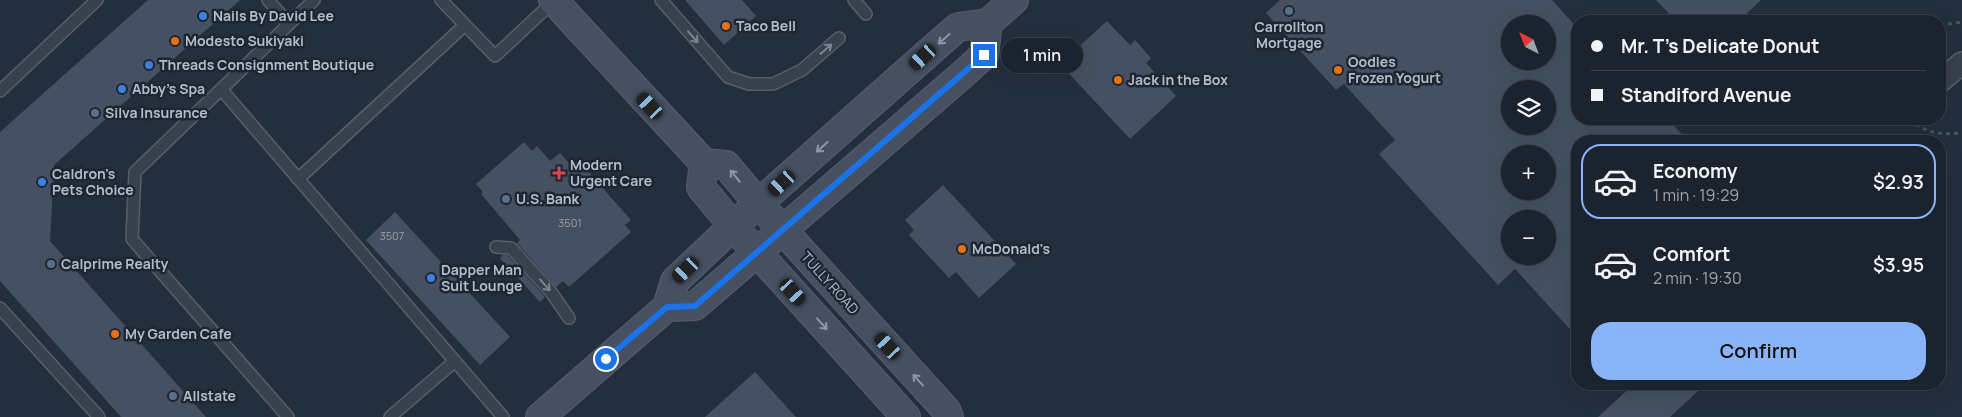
<!DOCTYPE html>
<html lang="en">
<head>
<meta charset="utf-8">
<style>
  :root { --surface:#1b232e; --page:#242b36; --text:#f1f3f6; --muted:#a0a4aa; --line:#39404a; --accent:#8ab4f8 }
  body { margin:0; font-family:Manrope,sans-serif; background:var(--page); color:var(--text); height:100vh; display:flex; flex-direction:column; font-size:19px; white-space:nowrap }
  * { box-sizing:border-box; margin:0 }
  p { font-size:16px; color:var(--muted) }
  .icon { flex:none; width:28px; height:28px; fill:none; stroke:currentColor; stroke-width:2; stroke-linecap:round; stroke-linejoin:round }
  .map { position:relative; flex:1; overflow:hidden }
  .details { position:absolute; left:1571px; top:135px; width:375px; height:255px; display:flex; flex-direction:column; background:var(--surface); border-radius:20px; box-shadow:0 5px 20px #0002,0 0 0 1px var(--line) }
  .details>* { flex:none }
  .top-card { position:absolute; left:1571px; top:15px; width:375px; height:110px; border-radius:20px; box-shadow:0 5px 20px #0002,0 0 0 1px var(--line); display:grid; align-content:center; height:110px; padding:0 20px; background:var(--surface) }
  .needle { width:32px; rotate:318deg }
  .fabs { position:absolute; left:1501px; top:15px; display:grid; gap:10px }
  .fabs a { display:grid; place-items:center; width:55px; height:55px; border-radius:50%; background:var(--surface); box-shadow:0 5px 20px #0002,0 0 0 1px var(--line); font-size:25px }
  .end { position:absolute; width:22px; height:22px; margin:-11px; border:6px solid #1a73e8; background:#fff; box-shadow:0 0 0 2px #fff }
  .from { border-radius:50% }
  .bubble { position:absolute; height:35px; border-radius:18px; background:var(--surface); box-shadow:0 5px 20px #0002,0 0 0 1px var(--line); font-size:16px; font-weight:600; line-height:35px; text-align:center }
  .car { position:absolute; width:15px; height:30px; margin:-15px -8px; border-radius:6px; box-shadow:0 0 4px 1px #0007; background:linear-gradient(#222 24%,#8ab4d8 0 40%,#222 0 76%,#8ab4d8 0 86%,#222 0) }
  .top-card b { display:flex; align-items:center; gap:18px; height:48px; font-size:19px }
  .top-card b+b { border-top:1px solid var(--line) }
  .top-card i { width:12px; height:12px; background:var(--text) }
  ul { padding:9px 0 0; list-style:none }
  li { display:flex; align-items:center; gap:15px; height:75px; margin:0 10px 8px; padding:0 10px; border:2px solid transparent; border-radius:20px }
  li div { flex:1 }
  li b { display:block; font-size:19px }
  li em { font-style:normal; font-weight:600 }
  li.on { border-color:var(--accent) }
  li>.icon { width:45px; height:45px; stroke-width:1.5 }
  .cta { display:flex; gap:10px; margin-top:auto; padding:10px 20px }
  .cta a { flex:1; height:58px; border-radius:20px; background:var(--accent); color:#111; font-size:20px; font-weight:600; line-height:58px; text-align:center }
  .map>svg:first-child { display:block }
  .building { fill:#455162; fill-rule:evenodd }
  .lines { fill:none; stroke-linecap:round; stroke-linejoin:round }
  .service-casing { stroke:#565f6c; stroke-width:14 }
  .minor-casing { stroke:#565f6c; stroke-width:24 }
  .secondary-casing { stroke:#565f6c; stroke-width:30 }
  .path { stroke:#44595c; stroke-width:3; stroke-dasharray:4 4; stroke-linecap:butt }
  .service { stroke:#38414e; stroke-width:11 }
  .minor { stroke:#38414e; stroke-width:21 }
  .secondary { stroke:#465061; stroke-width:28 }
  .oneway { stroke:#7c8592 }
  .oneway2 { stroke:#8e96a5 }
  .route { stroke:#1a73e8; stroke-width:6 }
  .service-dot { fill:#5c6f8a; stroke:#1d2633; stroke-width:2 }
  .shop-dot { fill:#3f7fe0; stroke:#1d2633; stroke-width:2 }
  .food-dot { fill:#e8710a; stroke:#1d2633; stroke-width:2 }
  .health-dot { fill:#e0444e; stroke:#1d2633; stroke-width:2 }
  .labels { text-anchor:middle; stroke-width:5; stroke-linejoin:round; paint-order:stroke }
  .number-label { font-size:11px; fill:#98a1af }
  .poi-label { font-size:14px; font-weight:bold; fill:#b4bcc9; stroke:#1d2633; text-anchor:start }
  .street-label { font-size:14px; fill:#b4bcc9; stroke:#1d2633 }
</style>
</head>
<body>
<div class="map">
<svg width="1962" height="417" viewBox="0 0 1962 417">
  <rect width="100%" height="100%" fill="#242f3e"/>
  <path class="building" d="M148,0H240L54,165L50,241L206,417H121L0,281V132Z
    M685,0H742L756,16L724,45Z
    M1280,0H1552L1578,29V119H1668L1688,141H1578V338L1515,269L1498,285L1379,154L1395,140L1344,84L1336,90L1266,13ZM1510,24H1548V61H1510ZM1510,89H1548V126H1510ZM1510,154H1548V191H1510ZM1510,219H1548V256H1510Z
    M1656,0H1761L1739,21H1676Z
    M1107,21L1130,45L1135,40L1151,58L1146,63L1176,96L1130,139L1060,64Z
    M524,142L532,151L537,146L550,161L560,153L578,173L584,167L631,220L625,225L631,232L569,287L563,281L556,287L517,243L520,240L481,194L483,192L476,184Z
    M943,185L1016,264L979,298L956,272L949,278L909,235L914,230L905,220Z
    M395,212L510,337L480,365L366,240Z
    M503,255H507L545,297L540,302L500,258Z
    M755,372L796,417H705L746,380Z
    M1634,384H1706L1670,417H1598Z"/>
  <g class="lines">
    <defs>
      <path id="service" d="M268,0L289,24
        M441,0L495,56L554,1
        M661,0L728,77L749,84H773L802,70L839,38
        M854,0L866,14
        M221,89L503,417
        M0,91L97,0
        M298,179L465,25
        M496,247L511,248L551,292L569,318
        M0,308L99,417
        M288,417L132,239L135,172L314,0
        M390,417L455,361"/>
      <path id="minor" d="M1942,80L1962,63"/>
      <path id="secondary" d="M553,0L704,163L726,165L759,204L946,410L949,417
        M704,163L701,187L704,191L733,226L906,417
        M667,307L695,306L962,75L984,55L988,23
        M540,417L667,307L675,281L733,226L936,46L958,27L988,23L1014,0"/>
    </defs>
    <use href="#service" class="service-casing"/>
    <use href="#minor" class="minor-casing"/>
    <use href="#secondary" class="secondary-casing"/>
    <path class="path" d="M1940,25L1962,22
      M1910,119C1927,134 1940,135 1962,133"/>
    <use href="#service" class="service"/>
    <use href="#minor" class="minor"/>
    <use href="#secondary" class="secondary"/>
  </g>
  <defs><path id="oneway-shaft" d="M-6 0H5M1.5-3L5.5 0L1.5 3" fill="none" stroke-width="1.6" stroke-linecap="round" stroke-linejoin="round" transform="scale(1.25)"/></defs>
  <g class="oneway">
    <use href="#oneway-shaft" transform="translate(693 37) rotate(49)"/>
    <use href="#oneway-shaft" transform="translate(826 49) rotate(-41)"/>
    <use href="#oneway-shaft" transform="translate(545 285) rotate(48)"/>
  </g>
  <g class="oneway2">
    <use href="#oneway-shaft" transform="translate(944 39) rotate(139)"/>
    <use href="#oneway-shaft" transform="translate(822 147) rotate(138)"/>
    <use href="#oneway-shaft" transform="translate(735 176) rotate(-130)"/>
    <use href="#oneway-shaft" transform="translate(822 324) rotate(48)"/>
    <use href="#oneway-shaft" transform="translate(918 380) rotate(-132)"/>
  </g>
  <g class="lines">
    <path class="route" d="M606,359L667,307L695,306L984,55"/>
  </g>
  <g class="service-dot">
    <circle cx="1289" cy="11" r="5"/>
    <circle cx="95" cy="113" r="5"/>
    <circle cx="506" cy="199" r="5"/>
    <circle cx="51" cy="264" r="5"/>
    <circle cx="173" cy="396" r="5"/>
  </g>
  <g class="shop-dot">
    <circle cx="203" cy="16" r="5"/>
    <circle cx="149" cy="65" r="5"/>
    <circle cx="122" cy="89" r="5"/>
    <circle cx="42" cy="182" r="5"/>
    <circle cx="431" cy="278" r="5"/>
  </g>
  <g class="food-dot">
    <circle cx="726" cy="26" r="5"/>
    <circle cx="175" cy="41" r="5"/>
    <circle cx="1338" cy="70" r="5"/>
    <circle cx="1118" cy="80" r="5"/>
    <circle cx="962" cy="249" r="5"/>
    <circle cx="115" cy="334" r="5"/>
  </g>
  <path class="health-dot" d="M556.5 165.5h5v5h5v5h-5v5h-5v-5h-5v-5h5z"/>
  <g class="labels">
    <g class="number-label">
      <text x="570" y="227">3501</text>
      <text x="392" y="240">3507</text>
    </g>
    <g class="poi-label">
      <text x="213" y="21">Nails By David Lee</text>
      <text x="736" y="31">Taco Bell</text>
      <text x="1289" y="32" text-anchor="middle">Carrollton<tspan x="1289" dy="16">Mortgage</tspan></text>
      <text x="185" y="46">Modesto Sukiyaki</text>
      <text x="1348" y="67">Oodles<tspan x="1348" dy="16">Frozen Yogurt</tspan></text>
      <text x="159" y="70">Threads Consignment Boutique</text>
      <text x="1128" y="85">Jack in the Box</text>
      <text x="132" y="94">Abby's Spa</text>
      <text x="105" y="118">Silva Insurance</text>
      <text x="570" y="170">Modern<tspan x="570" dy="16">Urgent Care</tspan></text>
      <text x="52" y="179">Caldron's<tspan x="52" dy="16">Pets Choice</tspan></text>
      <text x="516" y="204">U.S. Bank</text>
      <text x="972" y="254">McDonald's</text>
      <text x="61" y="269">Calprime Realty</text>
      <text x="441" y="275">Dapper Man<tspan x="441" dy="16">Suit Lounge</tspan></text>
      <text x="125" y="339">My Garden Cafe</text>
      <text x="183" y="401">Allstate</text>
    </g>
    <g class="street-label">
      <text transform="translate(830 283) rotate(48)" y="5">TULLY ROAD</text>
    </g>
  </g>
</svg>
<div class="fabs">
<a><svg class="needle" viewBox="-14 -14 28 28"><path d="M0-13l5 13h-10z" fill="#e53935"/><path d="M0 13l5-13h-10z" fill="#a0a4aa"/></svg></a>
<a><svg class="icon" aria-label="layers" viewBox="0 0 24 24"><path d="M12 4l9 5-9 5-9-5zM3 14l9 5 9-5"/></svg></a>
<a>+</a>
<a>−</a>
</div>
<i class="end from" style="left:606px;top:359px"></i>
<i class="end" style="left:984px;top:55px"></i>
<div class="bubble" style="left:1001px;top:38px;width:82px">1 min</div>
<i class="car" style="left:923px;top:57px;rotate:228deg"></i>
<i class="car" style="left:650px;top:106px;rotate:317deg"></i>
<i class="car" style="left:782px;top:183px;rotate:228deg"></i>
<i class="car" style="left:686px;top:270px;rotate:227deg"></i>
<i class="car" style="left:793px;top:292px;rotate:138deg"></i>
<i class="car" style="left:888px;top:346px;rotate:318deg"></i>
<div class="top-card">
<b><i class="from"></i>Mr. T's Delicate Donut</b>
<b><i></i>Standiford Avenue</b>
</div>
<section class="details">
<ul>
<li class="on"><svg class="icon" aria-label="car" viewBox="0 0 24 24"><path d="M5 17H2v-5l4-1 3-4h7l3 4 3 1v5h-3M9 17h6M6 11h13"/><circle cx="7" cy="17" r="2"/><circle cx="17" cy="17" r="2"/></svg><div><b>Economy</b><p>1 min · 19:29</p></div><em>$2.93</em></li>
<li><svg class="icon" aria-label="car" viewBox="0 0 24 24"><path d="M5 17H2v-5l4-1 3-4h7l3 4 3 1v5h-3M9 17h6M6 11h13"/><circle cx="7" cy="17" r="2"/><circle cx="17" cy="17" r="2"/></svg><div><b>Comfort</b><p>2 min · 19:30</p></div><em>$3.95</em></li>
</ul>
<div class="cta"><a>Confirm</a></div>
</section>
</div>
</body>
</html>
